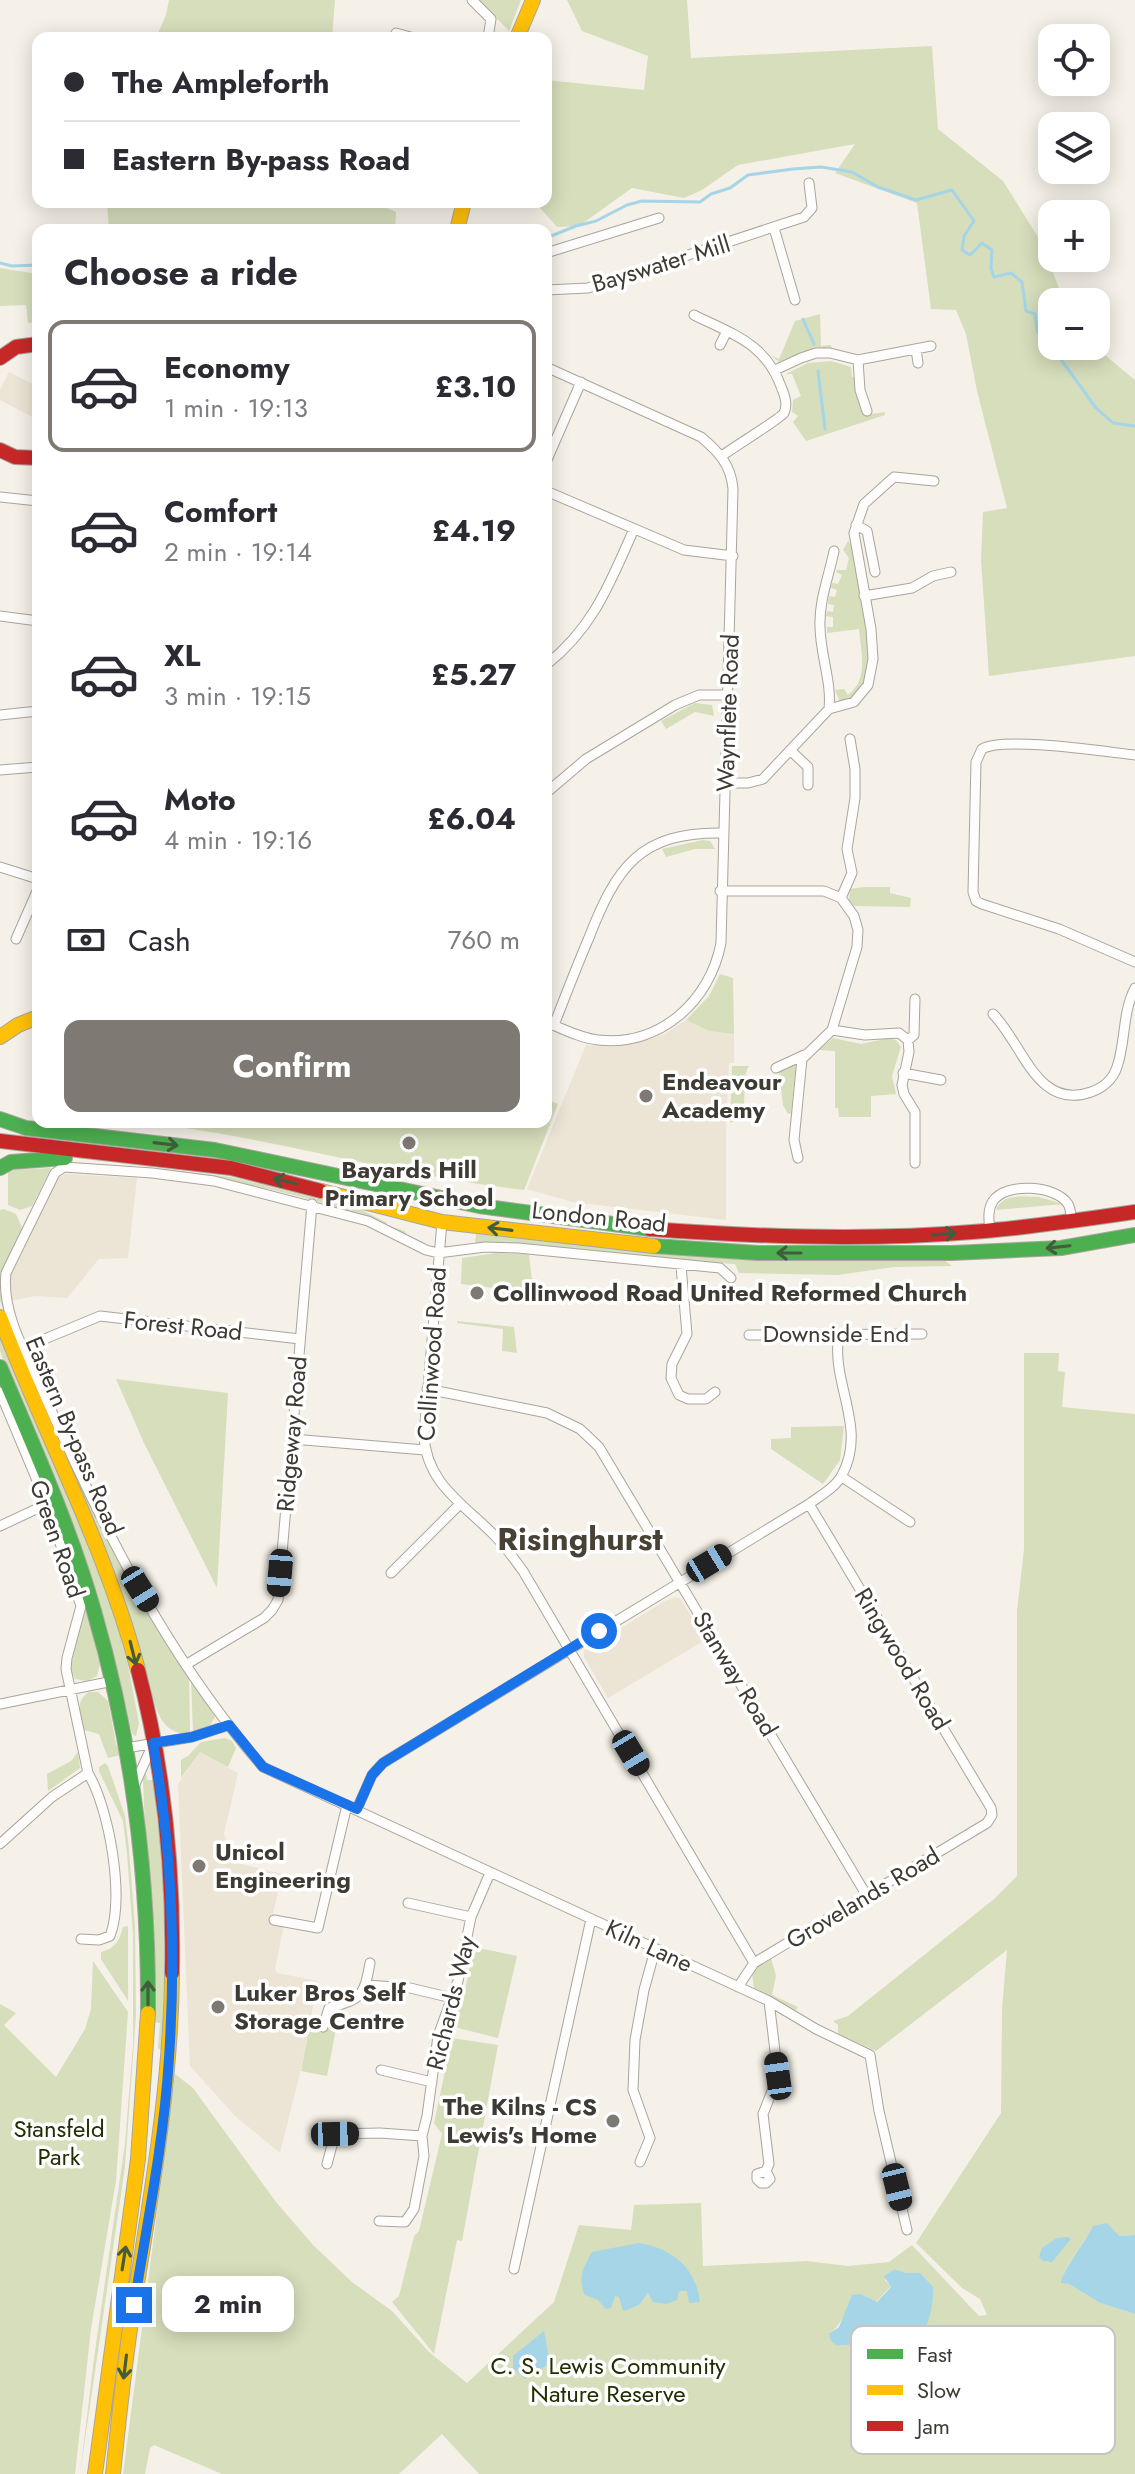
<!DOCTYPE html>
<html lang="en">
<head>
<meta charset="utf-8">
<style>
  :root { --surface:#fff; --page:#f7f7f7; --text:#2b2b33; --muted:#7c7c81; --line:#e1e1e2; --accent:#7e7a73 }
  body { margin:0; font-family:Jost,sans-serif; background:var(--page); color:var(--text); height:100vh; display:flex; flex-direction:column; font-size:30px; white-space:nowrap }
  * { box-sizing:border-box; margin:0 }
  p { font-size:26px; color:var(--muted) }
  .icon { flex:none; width:44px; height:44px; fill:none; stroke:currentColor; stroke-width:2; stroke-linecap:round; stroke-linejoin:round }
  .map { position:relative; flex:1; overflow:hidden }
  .details { position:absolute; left:32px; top:224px; width:520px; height:904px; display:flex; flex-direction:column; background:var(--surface); border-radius:16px; box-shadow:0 4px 20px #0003 }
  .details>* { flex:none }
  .banner { position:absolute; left:32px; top:32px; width:520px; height:176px; border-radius:16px; box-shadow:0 4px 20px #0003; display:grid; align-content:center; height:176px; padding:0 32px; background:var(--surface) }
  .fabs { position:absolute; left:1038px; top:24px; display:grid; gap:16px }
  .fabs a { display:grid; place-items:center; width:72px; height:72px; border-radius:16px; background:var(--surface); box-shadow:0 4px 20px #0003; font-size:40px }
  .end { position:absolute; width:36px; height:36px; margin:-18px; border:10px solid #1a73e8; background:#fff; box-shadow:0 0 0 4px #fff }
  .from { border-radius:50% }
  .bubble { position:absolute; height:56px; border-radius:16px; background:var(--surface); box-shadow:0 4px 20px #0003; font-size:26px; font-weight:700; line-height:56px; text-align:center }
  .car { position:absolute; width:24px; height:48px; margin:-24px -12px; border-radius:10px; box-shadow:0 0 6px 2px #0007; background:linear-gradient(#222 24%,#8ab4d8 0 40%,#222 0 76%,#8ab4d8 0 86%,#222 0) }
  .banner b { display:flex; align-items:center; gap:28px; height:76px; font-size:30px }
  .banner b+b { border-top:2px solid var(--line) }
  .banner i { width:20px; height:20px; background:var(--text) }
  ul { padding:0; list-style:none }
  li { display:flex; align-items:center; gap:24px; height:132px; margin:0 16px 12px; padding:0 16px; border:4px solid transparent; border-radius:16px }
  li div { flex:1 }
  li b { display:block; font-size:30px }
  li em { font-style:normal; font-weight:700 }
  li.selected { border-color:var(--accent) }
  li>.icon { width:72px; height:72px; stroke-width:1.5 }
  h2 { padding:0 32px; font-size:36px; line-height:96px }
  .pay { display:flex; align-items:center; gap:20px; height:88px; padding:0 32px; font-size:30px }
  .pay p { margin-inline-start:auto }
  .cta { display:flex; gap:16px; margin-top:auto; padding:16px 32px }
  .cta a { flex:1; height:92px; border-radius:16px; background:var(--accent); color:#fff; font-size:32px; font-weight:700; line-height:92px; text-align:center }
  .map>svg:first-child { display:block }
  .built { fill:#ece4d4 }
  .green { fill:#d6debc; fill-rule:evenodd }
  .water { fill:#a5d5e7 }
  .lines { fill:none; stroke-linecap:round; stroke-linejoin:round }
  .stream { stroke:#a5d5e7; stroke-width:3 }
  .street-casing { stroke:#a9a59e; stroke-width:11 }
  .fast-casing { stroke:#a9a59e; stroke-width:16 }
  .slow-casing { stroke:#a9a59e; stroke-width:16 }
  .jam-casing { stroke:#a9a59e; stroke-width:16 }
  .street { stroke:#fefdfc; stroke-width:9 }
  .fast { stroke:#4caf50; stroke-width:14 }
  .slow { stroke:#ffc107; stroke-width:14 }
  .jam { stroke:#c62828; stroke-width:14 }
  .oneway { stroke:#425d3c }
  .route { stroke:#1a73e8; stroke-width:10 }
  .poi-dot { fill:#7e7a73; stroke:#fff; stroke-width:3 }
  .labels { text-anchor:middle; stroke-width:7; stroke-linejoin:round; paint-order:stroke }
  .street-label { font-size:24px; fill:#3e3a34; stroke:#fff }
  .poi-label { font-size:24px; font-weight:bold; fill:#3e3a34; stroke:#fff; text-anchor:start }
  .park-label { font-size:24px; fill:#232e01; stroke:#fff }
  .district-label { font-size:32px; font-weight:bold; fill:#484135; stroke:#fff }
  .key { fill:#fff; stroke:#c5c4c2; stroke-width:2 }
  .key-label { font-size:22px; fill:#3e3a34 }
</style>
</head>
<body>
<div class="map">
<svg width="1135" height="2474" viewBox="0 0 1135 2474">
  <rect width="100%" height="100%" fill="#f5f1e8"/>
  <path class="built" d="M9,372L38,387V420L0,400V390Z
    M686,1020L709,1031L734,1034V1063H729L726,1130V1220L572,1202L527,1189L586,1045L614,1047L641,1042L665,1034Z
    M65,1174L137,1178L128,1258L99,1259L67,1298L36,1296L9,1301L7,1283L58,1178Z
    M676,1597L681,1599L705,1640L608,1698L584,1657V1651L665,1601Z
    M200,1752L238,1773L224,1834L234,1862L282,1874L273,1914L284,1924L275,1969L277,1973L318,1981L300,2074L280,2153L235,2116L190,2066L178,1784Z"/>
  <path class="green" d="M169,0H335L332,38H156L166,15Z
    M479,0H521L509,31Z
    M567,0H687L691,58L932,46L938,129L1003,181L1043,245L1064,302H1052V346H1094L1135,380V656L989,676L981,560L983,512L1007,508L977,391L966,334L956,310L931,309L917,203L835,173L855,144L738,165L702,190L684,198L632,188L579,226L557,227L535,202H546V80L644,90L648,56L582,31Z
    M107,202H373L396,212L395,230H109Z
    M0,268L38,274L37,322L28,323L26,305L0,306Z
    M820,314L821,346L831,345L832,349L803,352L779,362L771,355L779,359L795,321Z
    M831,361L851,367L852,377H857L865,415L885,412V415L806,441L793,422L798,416L792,412L793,400L801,396L792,374H786L808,363Z
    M848,541L853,546C858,577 885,680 852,700C848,702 844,701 840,702L835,690L844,689L848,695C869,679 861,652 859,629L827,633V627H833V617L826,616L827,611L833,612L834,605L828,604L829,596L835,597L837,590L831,588L832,583L838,584L842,575L836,572L837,570H846L849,558L843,550Z
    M695,703L712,705L714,716L695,712L666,729L661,721Z
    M703,840L710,841L715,849H695L666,857L662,849Z
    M865,887H890V893L911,898L910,907L854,906L849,900L850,889Z
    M720,974L733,978L734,1034L709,1031L686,1020L709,996Z
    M833,1038L861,1044L889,1038L896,1040L901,1047L892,1076L896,1094L871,1096V1117H839L838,1108H835V1051L819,1050Z
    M796,1064L791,1113L788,1114L783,1105L779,1071Z
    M732,1066H749C738,1082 754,1116 730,1123Z
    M546,1099L558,1104L524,1190C399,1176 279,1139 155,1124L156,1122H546Z
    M51,1168L32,1206L20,1210L8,1205V1170Z
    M156,1168L231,1177L362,1210L387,1223V1225L405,1231L407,1236C351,1207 285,1191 222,1180C202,1176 172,1177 156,1168Z
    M1039,1197L1063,1204L996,1210C1002,1193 1023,1197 1039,1197Z
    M4,1209L16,1214L22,1228L0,1274V1210Z
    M476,1234L944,1260L952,1266L894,1267L838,1275L739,1273L735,1264L669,1260L522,1243L475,1244Z
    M496,1253L529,1254L532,1281L529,1289L522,1290L516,1295L501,1293L500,1299L493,1298L494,1288L461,1284L462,1258Z
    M0,1289L8,1314L52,1422L189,1672L190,1734C157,1735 155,1702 148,1677L9,1327L0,1300Z
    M457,1321L514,1327L517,1353L502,1351L503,1329L457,1323Z
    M0,1334L105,1578L128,1665L139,1723L136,1736L133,1735L0,1351Z
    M1024,1353H1059L1058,1371L1065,1372L1062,1407L1135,1414V2235L1119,2236L1093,2226C1086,2240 1061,2271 1062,2283L1069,2284L1100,2303L1135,2314V2474H479L442,2434L399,2474H222L154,2445L150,2448L145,2474H123L175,2074L193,2088L276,2202L313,2245L352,2282L392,2311L429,2352L467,2383L554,2302L579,2225L631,2230L634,2205L701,2203L703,2266L807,2261L848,2266L889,2262L912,2245L979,2316L987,2315L980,2299L962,2288L916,2243L1001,2113L1002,2009L1007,1950L876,2051L838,2034V2025L833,2021L848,2016L994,1899L1017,1876V1611L1024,1549ZM895,2269L906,2273H920L922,2333L917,2342L890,2347L887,2327H883L885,2345L878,2342L837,2346L829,2335C843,2323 847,2306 861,2294L876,2302L891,2286L885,2280Z
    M116,1379L228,1393L217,1588L144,1443Z
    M844,1426L840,1460L823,1484L771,1449V1439L791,1438V1427Z
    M80,1581L100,1665L97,1676L87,1681L75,1679L70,1669L85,1608Z
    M191,1676L215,1717L208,1729L193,1733Z
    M89,1692H98L108,1701L116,1744L121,1755L108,1758L99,1734L84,1730C81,1715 74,1701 89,1692Z
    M225,1738L232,1741L236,1748L228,1767L200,1752L181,1778V1760L188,1756L201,1742Z
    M78,1752L80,1768L48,1791L47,1774L71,1761Z
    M105,1763L108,1766L125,1816L129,1849L135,1927L136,2015L125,2167L80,2474L94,2358L125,2143L133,2045V1934L127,1854L123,1821L99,1771V1767Z
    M145,1769L147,1780H153L165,1889L163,2052L158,2048L160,2023L153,2022L143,1780Z
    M128,1926V2001L101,1959V1952C116,1948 119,1941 123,1927Z
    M474,1947L517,1956L498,2038L450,2026L463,1999Z
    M771,1958L776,1976L772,1995L798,2007L796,2010L754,1989L752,1973L757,1966Z
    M93,1961L128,2012L116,2181L91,2329L75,2474H0V2004L16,2013L4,2025L56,2077L85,2029L91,2009Z
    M310,2024L336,2029L327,2076L301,2071Z
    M452,2038L498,2045L462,2241L457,2240L434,2354L392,2302L399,2296L414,2236L419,2231L442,2134L434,2123Z"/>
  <path class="water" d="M1107,2223L1119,2236L1135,2235V2314L1100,2303L1069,2284L1061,2283C1061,2273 1086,2240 1093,2226Z
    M1068,2237L1071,2239L1052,2262L1043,2261L1039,2257L1042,2248L1057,2238Z
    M639,2243C671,2248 696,2267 700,2302L689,2303L687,2291H679L677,2300L666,2304L653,2302L648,2293L639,2305L623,2311L619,2297L615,2296L611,2308L606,2309L598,2300L585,2295C577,2279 584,2266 592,2252Z
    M895,2269L906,2273H920L933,2287C934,2308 926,2339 909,2351L890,2347L886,2327L883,2328L885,2345L878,2342L837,2346L831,2341L829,2334L839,2327L852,2295L861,2294L877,2302L891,2287L884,2276Z
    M544,2331L550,2363L525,2379L513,2368V2356Z"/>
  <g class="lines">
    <path class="stream" d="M546,238L576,226L596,221L627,205L642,201L700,202L711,194L730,188L748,175L793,169L821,167L852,172L878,187L916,200L952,190L974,221L964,236L962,250L970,255L982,243L992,250L991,268L994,277L1011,273L1022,282L1026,311L1035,314L1037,331L1060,358L1096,408L1113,423L1135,426
      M0,263L12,266L38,265
      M803,319L814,344
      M818,371L825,429"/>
    <defs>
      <path id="street" d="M472,0L491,19L488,38
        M396,33L414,38
        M774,228L795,300
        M546,253L659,218
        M546,290L588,288L804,217L812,208L809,183
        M694,315C734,335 766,343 782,389C785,396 788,405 784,413C780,419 732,448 722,456
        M720,345L727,331
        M916,349L918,363
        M858,360L860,390L867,411
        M546,367L701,437C719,452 731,465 733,489L721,943C710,1001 660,1047 598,1040C580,1038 563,1029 546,1022
        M775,370L801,358L816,353H830L858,360L931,346
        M546,462L581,382
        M546,491L684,550L733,556
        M0,497L38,501
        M856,525L867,531L875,572
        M864,596L912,588L933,576L951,572
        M0,616L38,621
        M546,665C594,627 610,583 634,529
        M829,709C832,682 820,654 820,626C819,600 829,576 834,551
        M0,715L38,711
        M790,750L808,767V785
        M1135,755C1106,752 1003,736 982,749L976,762L973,892L976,901L982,904L1059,929L1135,962
        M0,770L38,767
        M724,783H748L763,779L829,709L854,702L868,685L873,659L871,629L854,533L864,504L894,477L934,481
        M546,793L586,759L675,705L699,695H729
        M0,867L38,879
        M720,891H824L841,898L854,916L858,930L857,947L832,1030L802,1059L794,1140L798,1158
        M841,898L852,873L847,849L855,798V769L850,739
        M16,939L38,889
        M993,1014C1023,1044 1037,1111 1091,1092C1103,1088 1113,1079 1117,1067C1126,1041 1122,1013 1135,988
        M554,1025C565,997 576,968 588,940C616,868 639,831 724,833
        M832,1030L865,1035L899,1033L908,1040L909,1052L902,1085L904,1094L915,1112V1163
        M908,1040L914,1035L915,999
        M776,1068L804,1055
        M903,1073L941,1080
        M442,1222L424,1435C426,1484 465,1505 495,1536C506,1547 514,1559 523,1571L754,1963
        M990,1231C989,1221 987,1210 993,1201C1006,1182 1056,1185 1068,1204C1071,1209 1071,1217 1072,1223
        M681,1266L687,1334L672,1364L671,1378L679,1395L688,1399H706L715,1392
        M731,1278L720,1268L518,1248L485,1247L438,1253L426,1250L368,1221L214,1181L152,1173L64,1167L55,1173L6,1273C1,1314 28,1357 44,1394C101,1525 168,1658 263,1767L769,2001L816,2029L870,2055L879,2111L907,2230
        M749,1335L922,1334
        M23,1348L100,1316L300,1339
        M427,1389L547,1413L580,1429L599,1447L867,1896
        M0,1392L47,1504L81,1606L67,1658L66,1669L88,1773
        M292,1439L425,1450
        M842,1477L910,1522
        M0,1526L47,1504
        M391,1573L459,1505
        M187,1664L264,1618L272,1610L278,1600L312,1204
        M0,1704L113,1681
        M126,1748L192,1737L229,1725
        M135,1784L152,1746
        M357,1809L372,1775L383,1763L809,1504C820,1496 836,1487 842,1475C868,1427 830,1383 839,1334
        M0,1844L52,1797L88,1773
        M408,1903L471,1917
        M274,1920L318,1928L347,1805
        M81,1939L99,1940L110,1936C125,1897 109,1808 88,1773
        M366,1985L410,1988L452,1998
        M738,1987L754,1963L987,1823L992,1815L991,1808L809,1504
        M323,2027L329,2008C361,1999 364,1997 370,1963
        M381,2070L432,2082
        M640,2162L650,2138L633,2090L635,2040L644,1990L655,1950
        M327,2164L335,2134L380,2133L422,2136
        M766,2171L757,2174V2179L761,2183H766L770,2179L766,2171L769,2164L763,2114L778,2076L769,2001
        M379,2221L405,2222L414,2209L424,2156L422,2136L427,2116L438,2036L458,1981L471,1917L490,1873
        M514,2269L591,1919"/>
      <path id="fast" d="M0,1119L26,1128L215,1150L479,1206L650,1229
        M0,1168L11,1162L65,1158
        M654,1246L758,1253H952L1061,1248L1135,1235
        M0,1367C34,1447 70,1527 94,1611C132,1742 149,1876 148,2013"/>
      <path id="slow" d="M517,38L533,0
        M457,230L464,202
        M0,1037L18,1025L38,1017
        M321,1191L442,1222L654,1246
        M0,1317C45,1436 106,1547 138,1670
        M95,2474L138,2159L148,2013
        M113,2474C118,2426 123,2377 130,2329C148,2210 171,2094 172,1973"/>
      <path id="jam" d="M0,358L16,347L38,344
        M0,450L15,457L38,458
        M0,1141L231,1168L321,1191
        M650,1229C757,1237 865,1241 972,1232C1027,1228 1081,1220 1135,1212
        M138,1670C164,1768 174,1872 172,1973"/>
    </defs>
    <use href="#street" class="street-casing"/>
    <use href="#fast" class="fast-casing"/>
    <use href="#slow" class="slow-casing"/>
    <use href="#jam" class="jam-casing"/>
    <use href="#street" class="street"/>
    <use href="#fast" class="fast"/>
    <use href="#slow" class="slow"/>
    <use href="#jam" class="jam"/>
  </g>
  <defs><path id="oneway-shaft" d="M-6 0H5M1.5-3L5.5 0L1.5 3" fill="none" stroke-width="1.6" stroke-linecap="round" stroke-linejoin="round" transform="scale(2)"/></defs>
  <g class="oneway">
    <use href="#oneway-shaft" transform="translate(166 1144) rotate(7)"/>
    <use href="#oneway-shaft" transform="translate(285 1181) rotate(-167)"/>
    <use href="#oneway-shaft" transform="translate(500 1229) rotate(-173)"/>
    <use href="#oneway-shaft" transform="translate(944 1234) rotate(-4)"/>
    <use href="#oneway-shaft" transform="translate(1058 1247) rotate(174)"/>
    <use href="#oneway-shaft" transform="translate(789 1253) rotate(-180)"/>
    <use href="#oneway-shaft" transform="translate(133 1653) rotate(76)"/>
    <use href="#oneway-shaft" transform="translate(148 1993) rotate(-90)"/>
    <use href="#oneway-shaft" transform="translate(124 2258) rotate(-81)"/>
    <use href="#oneway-shaft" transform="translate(125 2367) rotate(97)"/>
  </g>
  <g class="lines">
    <path class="route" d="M134,2305C147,2224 164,2141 169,2058C176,1953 172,1847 153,1743L192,1737L229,1725L263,1767L357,1809L372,1775L383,1763L599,1631"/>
  </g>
  <g class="poi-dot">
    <circle cx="646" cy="1096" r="8"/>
    <circle cx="409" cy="1143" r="8"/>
    <circle cx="477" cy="1293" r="8"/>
    <circle cx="199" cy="1866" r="8"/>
    <circle cx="218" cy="2007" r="8"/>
    <circle cx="613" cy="2121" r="8"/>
  </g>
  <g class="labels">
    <g class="street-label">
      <text transform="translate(661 264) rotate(-17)" y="8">Bayswater Mill</text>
      <text transform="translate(728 713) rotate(-88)" y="8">Waynflete Road</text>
      <text transform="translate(599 1217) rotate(6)" y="8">London Road</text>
      <text transform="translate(183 1326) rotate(6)" y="8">Forest Road</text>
      <text x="836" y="1342">Downside End</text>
      <text transform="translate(432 1354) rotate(-86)" y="8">Collinwood Road</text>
      <text transform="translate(292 1434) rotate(-85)" y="8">Ridgeway Road</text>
      <text transform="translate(74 1436) rotate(67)" y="8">Eastern By-pass Road</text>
      <text transform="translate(57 1539) rotate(71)" y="8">Green Road</text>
      <text transform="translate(902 1659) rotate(59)" y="8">Ringwood Road</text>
      <text transform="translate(735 1674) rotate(59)" y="8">Stanway Road</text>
      <text transform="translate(863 1898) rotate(-31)" y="8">Grovelands Road</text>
      <text transform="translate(649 1946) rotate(25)" y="8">Kiln Lane</text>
      <text transform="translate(451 2003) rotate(-76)" y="8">Richards Way</text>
    </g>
    <g class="poi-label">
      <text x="662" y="1090">Endeavour<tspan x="662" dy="28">Academy</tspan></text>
      <text x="409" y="1178" text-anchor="middle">Bayards Hill<tspan x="409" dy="28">Primary School</tspan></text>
      <text x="493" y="1301">Collinwood Road United Reformed Church</text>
      <text x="215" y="1860">Unicol<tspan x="215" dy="28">Engineering</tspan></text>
      <text x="234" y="2001">Luker Bros Self<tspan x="234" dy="28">Storage Centre</tspan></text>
      <text x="597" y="2115" text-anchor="end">The Kilns - CS<tspan x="597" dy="28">Lewis's Home</tspan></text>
    </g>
    <g class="park-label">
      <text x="59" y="2137">Stansfeld<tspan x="59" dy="28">Park</tspan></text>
      <text x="608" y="2374">C. S. Lewis Community<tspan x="608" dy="28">Nature Reserve</tspan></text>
    </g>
    <g class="district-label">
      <text x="580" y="1550">Risinghurst</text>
    </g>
  </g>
  <rect x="851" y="2326" width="264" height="128" rx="12" class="key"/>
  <rect x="867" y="2349" width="36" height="10" fill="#4caf50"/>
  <rect x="867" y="2385" width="36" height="10" fill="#ffc107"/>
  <rect x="867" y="2421" width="36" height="10" fill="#c62828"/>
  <g class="key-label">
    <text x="917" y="2362">Fast</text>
    <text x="917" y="2398">Slow</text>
    <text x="917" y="2434">Jam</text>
  </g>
</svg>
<div class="fabs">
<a><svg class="icon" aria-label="locate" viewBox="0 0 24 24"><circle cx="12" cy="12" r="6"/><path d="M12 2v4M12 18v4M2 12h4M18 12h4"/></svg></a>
<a><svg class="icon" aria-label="layers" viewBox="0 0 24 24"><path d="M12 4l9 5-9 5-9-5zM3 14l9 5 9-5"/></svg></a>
<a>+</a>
<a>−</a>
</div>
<i class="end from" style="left:599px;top:1631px"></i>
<i class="end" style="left:134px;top:2305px"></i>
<div class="bubble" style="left:162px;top:2276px;width:132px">2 min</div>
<i class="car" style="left:709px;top:1563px;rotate:59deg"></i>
<i class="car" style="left:280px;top:1573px;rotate:185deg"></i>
<i class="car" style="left:140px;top:1589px;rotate:148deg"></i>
<i class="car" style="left:631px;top:1753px;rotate:149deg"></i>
<i class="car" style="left:778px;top:2076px;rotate:352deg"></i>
<i class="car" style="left:335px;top:2134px;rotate:89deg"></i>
<i class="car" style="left:897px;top:2187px;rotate:166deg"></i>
<div class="banner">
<b><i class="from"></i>The Ampleforth</b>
<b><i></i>Eastern By-pass Road</b>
</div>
<section class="details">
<h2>Choose a ride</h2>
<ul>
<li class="selected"><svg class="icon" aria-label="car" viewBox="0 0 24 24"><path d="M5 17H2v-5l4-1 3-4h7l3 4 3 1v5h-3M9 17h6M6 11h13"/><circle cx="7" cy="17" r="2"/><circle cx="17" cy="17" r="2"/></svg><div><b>Economy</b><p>1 min · 19:13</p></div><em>£3.10</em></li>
<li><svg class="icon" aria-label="car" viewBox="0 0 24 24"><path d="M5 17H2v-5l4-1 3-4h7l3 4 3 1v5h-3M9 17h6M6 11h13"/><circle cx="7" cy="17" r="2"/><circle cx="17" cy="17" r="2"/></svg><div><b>Comfort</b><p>2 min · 19:14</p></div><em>£4.19</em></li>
<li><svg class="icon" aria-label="car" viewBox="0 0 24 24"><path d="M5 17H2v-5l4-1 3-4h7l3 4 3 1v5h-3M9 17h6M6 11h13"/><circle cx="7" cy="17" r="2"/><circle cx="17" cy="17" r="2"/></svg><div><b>XL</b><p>3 min · 19:15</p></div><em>£5.27</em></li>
<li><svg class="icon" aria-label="car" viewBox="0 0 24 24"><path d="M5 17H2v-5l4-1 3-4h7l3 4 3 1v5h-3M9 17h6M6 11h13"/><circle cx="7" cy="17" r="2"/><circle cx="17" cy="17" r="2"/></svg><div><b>Moto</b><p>4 min · 19:16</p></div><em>£6.04</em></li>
</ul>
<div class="pay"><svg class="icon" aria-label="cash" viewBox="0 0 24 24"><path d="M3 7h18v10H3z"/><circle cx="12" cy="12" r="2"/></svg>Cash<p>760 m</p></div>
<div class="cta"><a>Confirm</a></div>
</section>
</div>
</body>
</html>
